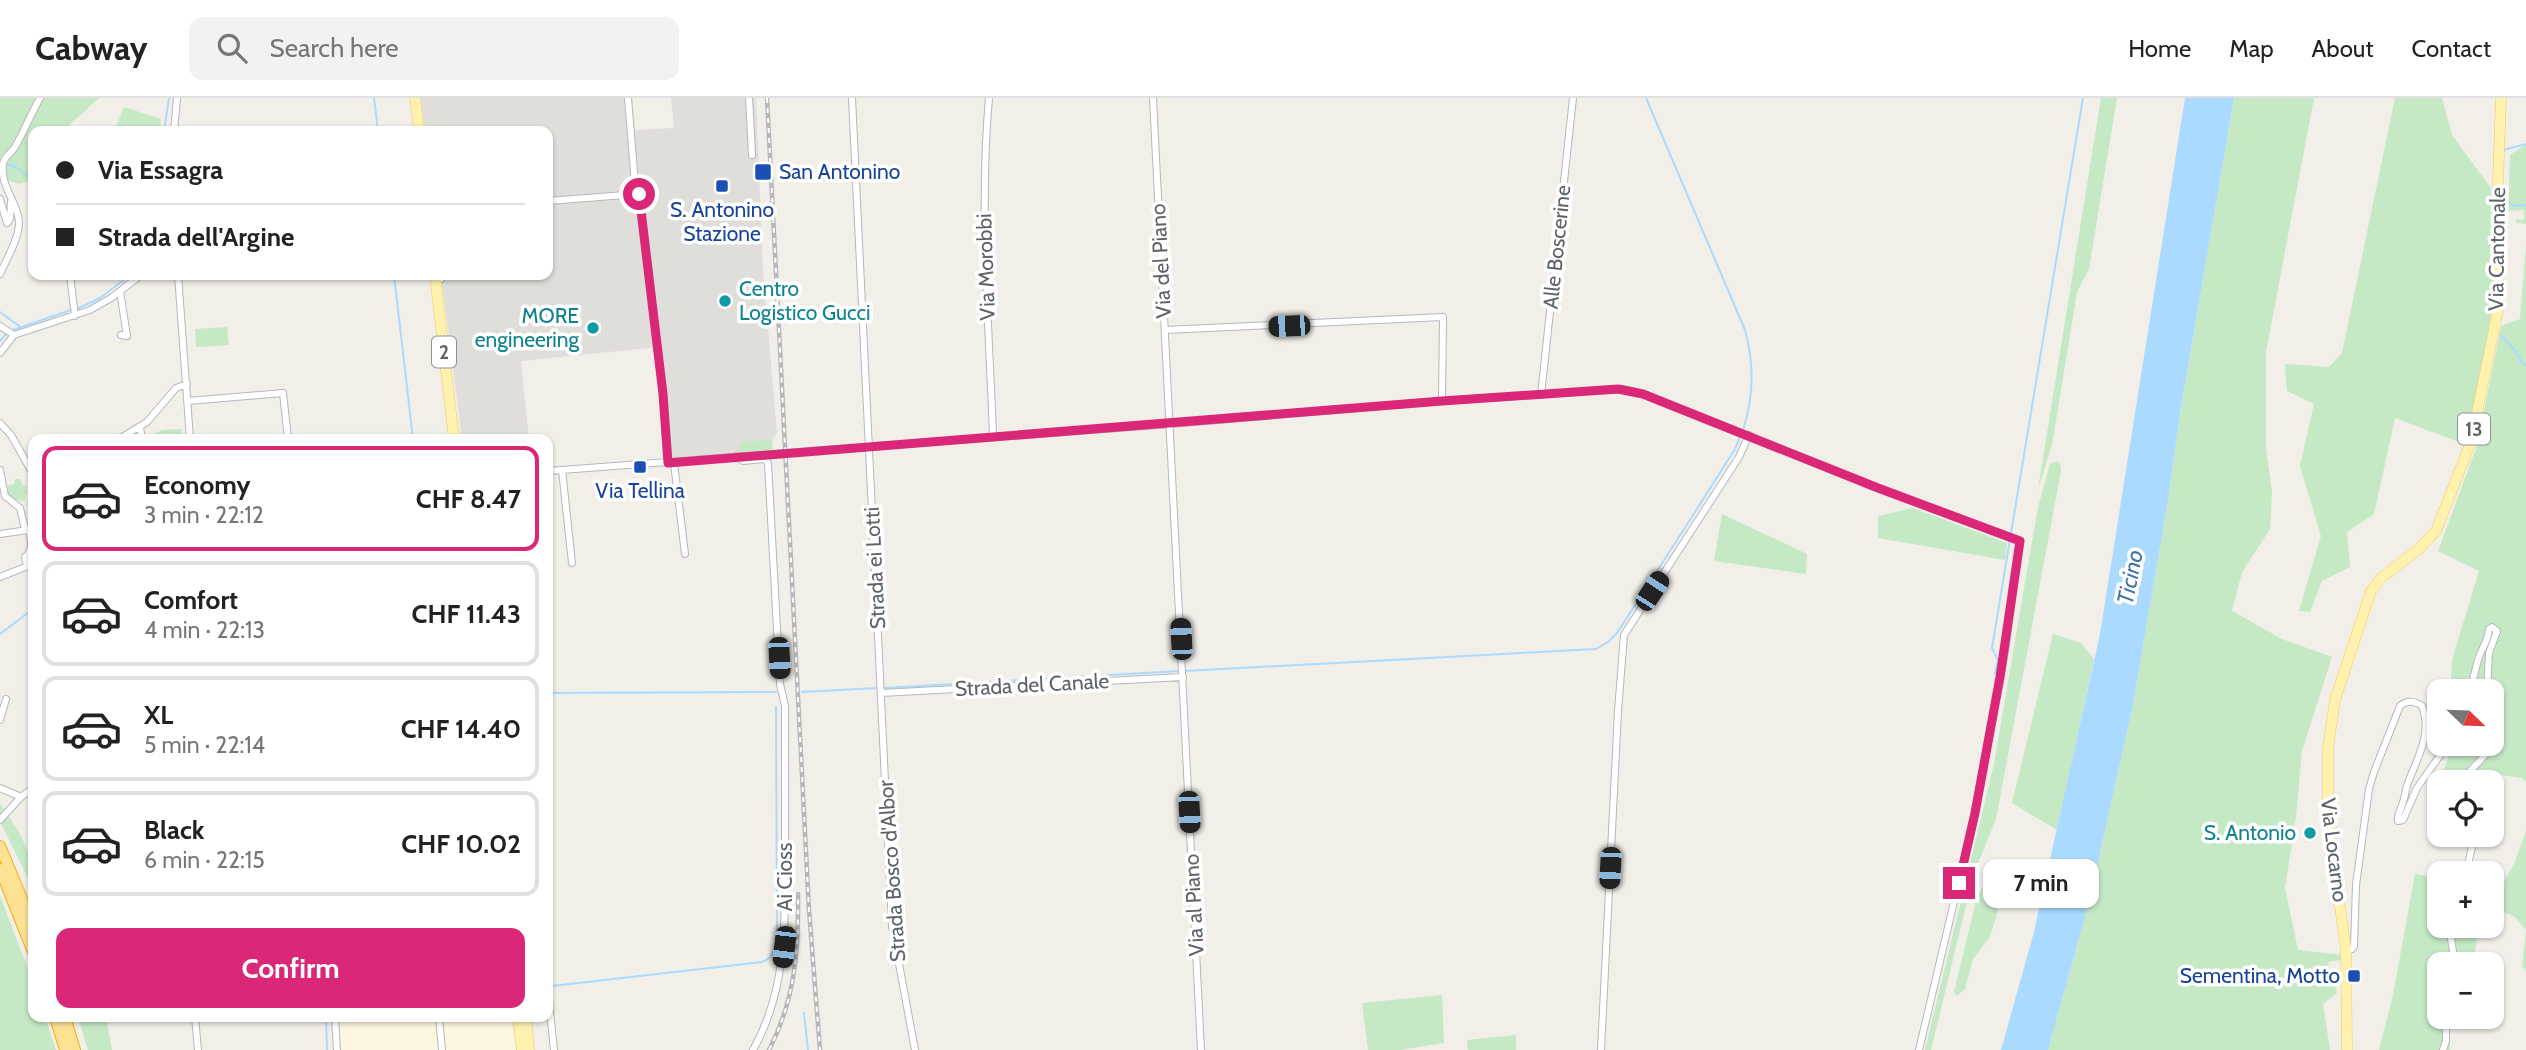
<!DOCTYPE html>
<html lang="en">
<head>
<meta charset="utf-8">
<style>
  :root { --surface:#fff; --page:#f2f2f2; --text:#222; --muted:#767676; --line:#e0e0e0; --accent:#db2777 }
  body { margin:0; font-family:Cabin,sans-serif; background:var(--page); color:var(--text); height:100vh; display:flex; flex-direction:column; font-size:26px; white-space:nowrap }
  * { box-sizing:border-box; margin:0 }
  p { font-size:23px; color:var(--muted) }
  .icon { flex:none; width:38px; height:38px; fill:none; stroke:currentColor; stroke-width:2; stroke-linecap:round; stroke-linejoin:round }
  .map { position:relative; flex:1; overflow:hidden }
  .sheet { position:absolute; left:28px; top:336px; width:525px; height:588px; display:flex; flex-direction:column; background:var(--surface); border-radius:14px; box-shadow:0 2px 5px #0004 }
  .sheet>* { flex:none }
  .guide { position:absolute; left:28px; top:28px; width:525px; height:154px; border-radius:14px; box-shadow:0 2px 5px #0004; display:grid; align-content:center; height:154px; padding:0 28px; background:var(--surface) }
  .needle { width:46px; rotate:113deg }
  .tools { position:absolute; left:2427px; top:581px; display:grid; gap:14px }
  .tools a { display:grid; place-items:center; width:77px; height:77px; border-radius:14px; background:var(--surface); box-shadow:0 2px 5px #0004; font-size:35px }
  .end { position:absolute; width:32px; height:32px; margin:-16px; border:9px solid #db2777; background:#fff; box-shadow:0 0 0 4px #fff }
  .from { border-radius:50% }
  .bubble { position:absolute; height:49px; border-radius:14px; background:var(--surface); box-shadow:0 2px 5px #0004; font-size:23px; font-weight:700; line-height:49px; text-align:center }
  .car { position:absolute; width:21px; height:42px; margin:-21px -10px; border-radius:9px; box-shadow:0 0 5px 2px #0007; background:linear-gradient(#222 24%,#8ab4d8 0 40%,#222 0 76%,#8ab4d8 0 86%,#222 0) }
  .guide b { display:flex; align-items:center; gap:24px; height:66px; font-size:26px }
  .guide b+b { border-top:2px solid var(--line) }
  .guide i { width:18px; height:18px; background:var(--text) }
  ul { padding:12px 0 0; list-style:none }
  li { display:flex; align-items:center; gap:21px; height:105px; margin:0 14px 10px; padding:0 14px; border:4px solid var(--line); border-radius:14px }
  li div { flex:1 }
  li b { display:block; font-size:26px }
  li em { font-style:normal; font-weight:700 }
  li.active { border-color:var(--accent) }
  li>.icon { width:63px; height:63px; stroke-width:1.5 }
  .button { display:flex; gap:14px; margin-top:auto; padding:14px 28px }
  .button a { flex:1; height:80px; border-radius:14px; background:var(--accent); color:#fff; font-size:28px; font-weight:700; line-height:80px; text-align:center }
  header { display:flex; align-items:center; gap:42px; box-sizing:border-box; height:98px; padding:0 35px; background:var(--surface); border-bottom:2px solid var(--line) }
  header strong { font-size:33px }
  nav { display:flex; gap:38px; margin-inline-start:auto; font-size:24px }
  .search { width:490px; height:63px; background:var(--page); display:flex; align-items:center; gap:18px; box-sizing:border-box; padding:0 24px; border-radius:14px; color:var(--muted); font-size:26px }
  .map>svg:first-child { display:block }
  .commercial { fill:#fef7e0 }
  .industrial { fill:#e0deda }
  .green { fill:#c5e8c5 }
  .water { fill:#aadaff }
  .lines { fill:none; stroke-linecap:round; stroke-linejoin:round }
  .stream { stroke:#aadaff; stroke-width:2 }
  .minor-casing { stroke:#b5b8bc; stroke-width:8 }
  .primary-casing { stroke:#f2c960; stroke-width:11 }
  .motorway-casing { stroke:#f9ab00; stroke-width:12 }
  .minor { stroke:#fff; stroke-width:6 }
  .primary { stroke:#fff2af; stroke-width:10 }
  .motorway { stroke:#fde293; stroke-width:10 }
  .rail-casing { stroke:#b6b7b8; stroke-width:4.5 }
  .rail { stroke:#fff; stroke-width:2; stroke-dasharray:5; stroke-linecap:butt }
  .route { stroke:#db2777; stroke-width:9 }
  .transit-dot { fill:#1a4fb4; stroke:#fff; stroke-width:2.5 }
  .culture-dot { fill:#0f9aa8; stroke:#fff; stroke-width:2.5 }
  .labels { text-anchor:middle; stroke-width:7; stroke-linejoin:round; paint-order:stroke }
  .shield { fill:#fff; stroke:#8f9295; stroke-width:2 }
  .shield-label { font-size:19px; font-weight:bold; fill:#5f6368 }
  .transit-label { font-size:21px; fill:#164399; stroke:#fff }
  .street-label { font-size:21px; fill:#5f6368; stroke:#fff }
  .culture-label { font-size:21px; fill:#0d838f; stroke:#fff; text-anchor:end }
  .water-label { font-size:23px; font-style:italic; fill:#4174aa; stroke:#fff }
</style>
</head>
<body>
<header>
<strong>Cabway</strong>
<div class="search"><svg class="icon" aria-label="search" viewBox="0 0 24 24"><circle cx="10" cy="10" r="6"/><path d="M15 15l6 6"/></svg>Search here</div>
<nav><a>Home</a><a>Map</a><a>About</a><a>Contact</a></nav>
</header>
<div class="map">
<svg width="2526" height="952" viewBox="0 0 2526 952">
  <rect width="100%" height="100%" fill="#f1efe8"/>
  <path class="commercial" d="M337,919H511L516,952H337Z"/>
  <path class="industrial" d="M421,0H632L634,32L674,30L671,0H756L763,171L777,336L772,341L740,344V356L668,365L658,249L521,263L529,341H462L441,177H548V33H425Z"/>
  <path class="green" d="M0,0H99L63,33H33V82L19,86L0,80Z
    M2101,0H2117L2089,171L2077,194L2052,347L2038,391Z
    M2234,0H2314L2266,254V351L2272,394L2270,431L2242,474L2232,513L2282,541L2332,559L2302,653L2296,719L2285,790L2298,852L2342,857L2341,862L2328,864C2330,878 2334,881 2337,895L2323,906L2330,952H2048L2089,804L2133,607L2168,402L2181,309Z
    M2395,0H2442L2452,37L2493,93L2497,176L2491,227L2467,347L2395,320L2374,416L2347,434L2350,469L2322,483L2310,514L2299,513L2321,438L2300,368L2314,306L2287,293L2285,266L2329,269L2342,255Z
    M124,9L161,21L160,33H114Z
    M2526,46V126L2516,125V121L2524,122V112L2504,113L2502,104L2504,105L2509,101L2510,57Z
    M2526,147V685L2522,680L2463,672L2456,684H2440L2439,705L2433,703L2453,646H2492V593H2450L2452,562L2479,473L2438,453L2477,348L2501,228L2520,221Z
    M227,229L229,247L196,249L195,231Z
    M181,331V337L168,338L167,341H153L154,336L162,332Z
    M772,341L773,354L740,356L739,344Z
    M2057,363L2060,365L2061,373L1996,721L1974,775L1931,952H1925L1994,666L2038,409L2050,366Z
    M15,381H20L23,388L26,387L27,396L25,397V403L16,402L8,396V387L14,386Z
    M1913,410L2007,445L2005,462L1878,440V418Z
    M1722,416L1807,456L1806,476L1714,463Z
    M2053,536L2081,545L2094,561L2057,732L2012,705Z
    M0,706C21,735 33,754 33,791L0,723Z
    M2526,733V873L2522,868L2526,832L2515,819L2498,811L2493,819L2492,830L2479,831L2474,858L2477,866H2440V919H2448L2450,952H2379L2393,897L2415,776L2439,780L2440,828H2492V790L2500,791L2514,766Z
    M1992,788L1999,799L1996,820L1989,840L1973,861L1965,891L1957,898L1954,894L1977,799L1983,789Z
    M0,798L33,884V919H45L56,952H0Z
    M1442,897L1444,945L1400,952H1368L1362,905Z
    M78,919H106L112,952H88Z
    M1516,937V952H1468L1467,942Z"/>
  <path class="water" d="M2185,0H2234L2181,309L2168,402L2133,607L2089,804L2048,952H2001L2034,834L2100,536Z"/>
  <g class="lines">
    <path class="stream" d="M374,0L378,33
      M1646,0L1745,232C1754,265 1754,299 1743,332
      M164,33L169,0
      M2503,52L2526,46
      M6,66L14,68L33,81
      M2507,104L2515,108L2526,107
      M394,177L413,341
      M77,211L100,200L130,177
      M0,214L19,228
      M10,233L71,212
      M2500,238C2513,245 2516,258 2526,268
      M0,243L6,236
      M0,536L33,511
      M1184,573L1596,551L1608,544L1617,535L1688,425L1735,351L1741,337
      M1995,576L1998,562L1992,550L2083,0
      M884,590L1179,573
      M802,594L878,590
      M548,595L776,594
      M552,888L762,864C775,859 776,848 777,836L776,609
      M804,915L808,952
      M326,919L327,952"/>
    <defs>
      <path id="minor" d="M628,0L635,86L633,93
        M749,0L752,57
        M852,0L892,828L915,952
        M989,0C979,112 989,226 993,338
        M1153,0L1201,952
        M174,33L177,0
        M633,93L639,96L663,296L668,365
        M0,101L7,125L10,121L11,104
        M548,103L625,97L633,93
        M0,176C7,160 19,141 19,124C18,105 0,89 3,66C4,58 11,56 15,49C24,33 31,16 40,0
        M70,177L75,218
        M178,177L190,341
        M441,181L442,177
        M120,193L127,238L121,237
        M0,228L14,237
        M1165,232L1443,219L1442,303
        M14,237L90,212L111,200L141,177
        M0,255L14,237
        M1541,297L1573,0
        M188,303L283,295L288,341
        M0,325L11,337L33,376
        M140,330L142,340
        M119,341L147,324L176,290L187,286
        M736,358L743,363L765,361L768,365L780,586L785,608C785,657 785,705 785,753C785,822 788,890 753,952
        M674,365L685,456
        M0,372L5,398L20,410L25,431
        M562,372L572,465
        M548,373L1171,326L1442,303L1624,291L1643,296L1878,390L2020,443L2005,553L1975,715L1919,952
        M0,436L28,432
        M27,468L25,459C34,452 31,441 29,432
        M0,479L33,466
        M2469,593C2474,582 2475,570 2479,559C2483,548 2488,543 2489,531L2492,529L2497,533L2489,555L2487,593
        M881,595L1183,579
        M0,622L6,601
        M2461,684C2477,661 2505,650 2492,616
        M0,690L21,699
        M0,722L21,699L33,690
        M2467,775C2467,762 2475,750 2471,737
        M2449,828L2455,866
        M2346,852L2352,851L2354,848L2356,787L2369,691L2374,674L2400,608C2407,602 2415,603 2422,608C2433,636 2417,660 2408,685C2405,692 2405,700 2402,707C2400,714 2397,716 2398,723L2403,722L2417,690L2448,646
        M548,894L554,952
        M195,919L198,952
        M335,919L337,952
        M439,919L442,952
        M1601,952L1618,613L1624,537L1739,359L1749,337
        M2443,952L2446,943V919"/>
      <path id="primary" d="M415,0L419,33
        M435,177L454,341
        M518,919L522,952
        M526,919L529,952
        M2347,952L2346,852L2328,723V650L2335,602L2371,493L2380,481L2420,450L2436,433L2471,344L2499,207L2498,84L2501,0"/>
      <path id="motorway" d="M0,748L33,827
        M0,771L33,854
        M55,919L65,952
        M65,919L75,952"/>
    </defs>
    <use href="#minor" class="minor-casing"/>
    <use href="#primary" class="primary-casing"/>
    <use href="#motorway" class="motorway-casing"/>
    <use href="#minor" class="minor"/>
    <use href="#primary" class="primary"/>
    <use href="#motorway" class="motorway"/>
    <defs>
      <path id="rail" d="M767,0L809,812L820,952
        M769,952C795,902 799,851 798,796"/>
    </defs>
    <use href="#rail" class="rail-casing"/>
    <use href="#rail" class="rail"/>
  </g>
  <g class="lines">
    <path class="route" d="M639,96L663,296L668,365L1442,303L1618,291L1643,296L1878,390L2020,443L2000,579L1975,715L1959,785"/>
  </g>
  <g class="transit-dot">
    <rect x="754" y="65" width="18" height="18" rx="3.5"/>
    <rect x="715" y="81" width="14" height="14" rx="3.5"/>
    <rect x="633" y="362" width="14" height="14" rx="3.5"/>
    <rect x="2347" y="871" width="14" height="14" rx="3.5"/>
  </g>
  <g class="culture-dot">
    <circle cx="725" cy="203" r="7"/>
    <circle cx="593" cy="230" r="7"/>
    <circle cx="2310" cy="735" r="7"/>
  </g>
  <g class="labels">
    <g class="shield">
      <rect x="432" y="238.5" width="24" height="31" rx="5"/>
      <rect x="2458" y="315.5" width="32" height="31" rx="5"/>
    </g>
    <g class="shield-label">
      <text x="444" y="261">2</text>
      <text x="2474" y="338">13</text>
    </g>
    <g class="transit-label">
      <text x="779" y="81" text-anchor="start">San Antonino</text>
      <text x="722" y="119">S. Antonino<tspan x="722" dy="24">Stazione</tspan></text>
      <text x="640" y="400">Via Tellina</text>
      <text x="2340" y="885" text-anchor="end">Sementina, Motto</text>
    </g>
    <g class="street-label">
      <text transform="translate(1557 149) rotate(-84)" y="7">Alle Boscerine</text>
      <text transform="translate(2497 151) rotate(-89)" y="7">Via Cantonale</text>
      <text transform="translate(1161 163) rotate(-93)" y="7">Via del Piano</text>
      <text transform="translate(986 169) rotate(-92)" y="7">Via Morobbi</text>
      <text transform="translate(875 470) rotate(-93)" y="7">Strada ei Lotti</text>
      <text transform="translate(1032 587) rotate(-3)" y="7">Strada del Canale</text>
      <text transform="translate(2334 752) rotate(83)" y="7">Via Locarno</text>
      <text transform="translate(892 773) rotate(-94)" y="7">Strada Bosco d'Albor</text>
      <text transform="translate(785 779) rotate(-90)" y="7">Ai Cioss</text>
      <text transform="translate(1194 807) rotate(-93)" y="7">Via al Piano</text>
    </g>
    <g class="culture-label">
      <text x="739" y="198" text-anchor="start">Centro<tspan x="739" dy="24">Logistico Gucci</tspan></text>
      <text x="579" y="225">MORE<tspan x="579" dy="24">engineering</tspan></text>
      <text x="2296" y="742">S. Antonio</text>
    </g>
    <g class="water-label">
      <text transform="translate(2130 479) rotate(-79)" y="8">Ticino</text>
    </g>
  </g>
</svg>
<div class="tools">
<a><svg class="needle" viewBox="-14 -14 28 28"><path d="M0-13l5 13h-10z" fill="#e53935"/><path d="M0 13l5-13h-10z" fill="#767676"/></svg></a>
<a><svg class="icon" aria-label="locate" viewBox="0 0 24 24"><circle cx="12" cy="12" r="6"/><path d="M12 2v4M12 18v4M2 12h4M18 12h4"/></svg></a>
<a>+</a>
<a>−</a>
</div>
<i class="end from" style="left:639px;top:96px"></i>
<i class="end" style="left:1959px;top:785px"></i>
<div class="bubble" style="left:1983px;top:761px;width:116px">7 min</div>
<i class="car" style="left:1289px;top:228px;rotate:268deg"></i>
<i class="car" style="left:1652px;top:493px;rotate:33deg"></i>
<i class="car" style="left:1181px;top:541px;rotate:357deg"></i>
<i class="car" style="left:779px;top:560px;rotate:177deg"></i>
<i class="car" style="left:1189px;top:714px;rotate:177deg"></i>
<i class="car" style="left:1610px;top:770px;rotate:183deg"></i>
<i class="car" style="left:784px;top:849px;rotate:187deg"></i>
<div class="guide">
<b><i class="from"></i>Via Essagra</b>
<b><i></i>Strada dell'Argine</b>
</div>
<section class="sheet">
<ul>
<li class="active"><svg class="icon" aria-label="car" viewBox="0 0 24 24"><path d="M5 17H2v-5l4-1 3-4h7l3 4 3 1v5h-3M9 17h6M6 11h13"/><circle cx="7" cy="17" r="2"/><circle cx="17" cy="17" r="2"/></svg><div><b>Economy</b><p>3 min · 22:12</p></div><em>CHF 8.47</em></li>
<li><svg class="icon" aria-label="car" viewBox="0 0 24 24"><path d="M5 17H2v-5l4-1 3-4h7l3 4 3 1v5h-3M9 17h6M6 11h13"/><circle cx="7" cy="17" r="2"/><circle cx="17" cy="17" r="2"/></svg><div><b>Comfort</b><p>4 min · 22:13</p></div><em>CHF 11.43</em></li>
<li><svg class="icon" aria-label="car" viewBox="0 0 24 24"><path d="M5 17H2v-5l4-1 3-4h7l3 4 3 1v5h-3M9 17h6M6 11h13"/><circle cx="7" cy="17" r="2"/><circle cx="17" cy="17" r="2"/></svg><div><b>XL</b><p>5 min · 22:14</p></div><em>CHF 14.40</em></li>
<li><svg class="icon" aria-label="car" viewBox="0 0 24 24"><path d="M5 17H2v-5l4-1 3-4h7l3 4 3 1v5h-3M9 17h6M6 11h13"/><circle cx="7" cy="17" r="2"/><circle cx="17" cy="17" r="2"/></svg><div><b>Black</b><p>6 min · 22:15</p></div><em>CHF 10.02</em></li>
</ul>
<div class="button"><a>Confirm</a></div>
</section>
</div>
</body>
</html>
